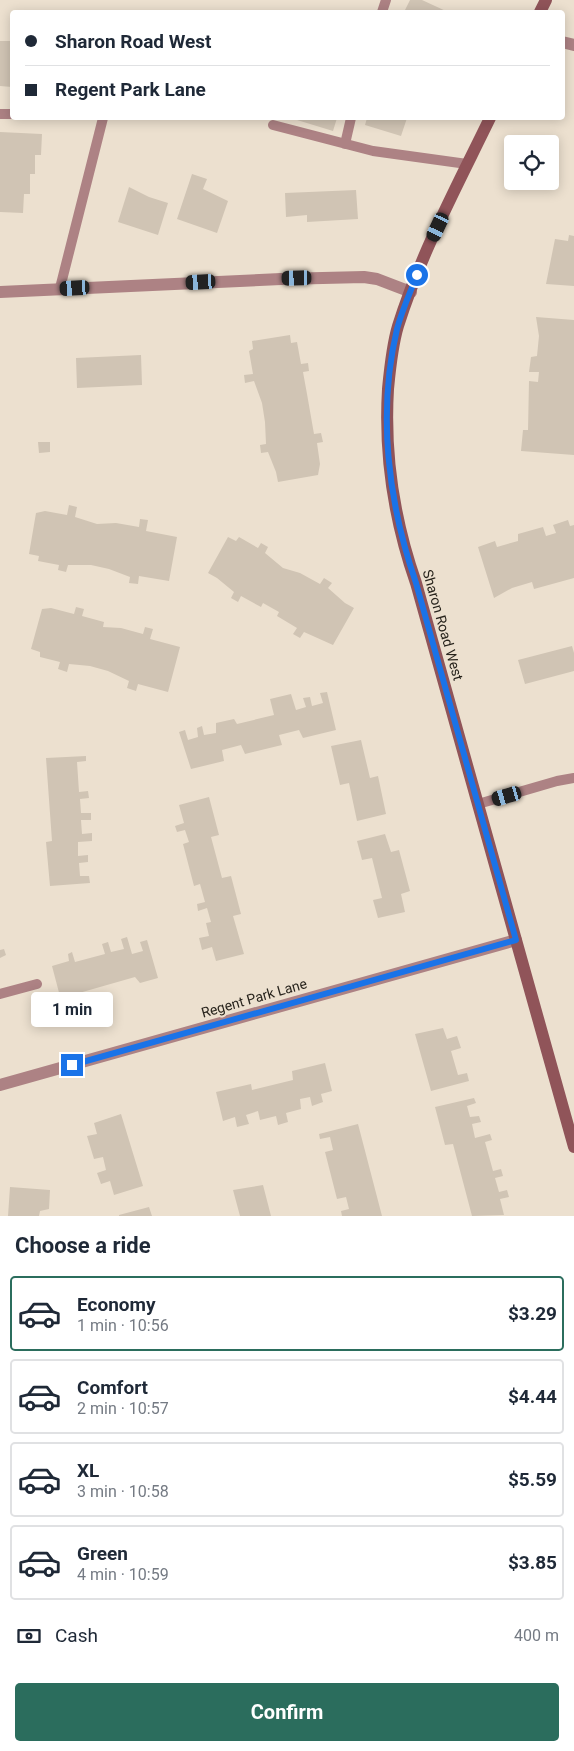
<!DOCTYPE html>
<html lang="en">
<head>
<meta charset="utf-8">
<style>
  :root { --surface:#fff; --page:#f6f6f7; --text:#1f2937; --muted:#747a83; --line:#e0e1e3; --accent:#2b6d5d }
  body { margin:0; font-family:Roboto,sans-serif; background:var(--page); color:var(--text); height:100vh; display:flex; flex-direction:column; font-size:19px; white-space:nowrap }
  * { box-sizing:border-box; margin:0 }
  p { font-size:16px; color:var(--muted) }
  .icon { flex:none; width:28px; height:28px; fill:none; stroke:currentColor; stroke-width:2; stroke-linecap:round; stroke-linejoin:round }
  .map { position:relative; height:1216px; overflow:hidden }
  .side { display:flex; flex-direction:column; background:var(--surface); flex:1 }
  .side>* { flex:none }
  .top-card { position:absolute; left:10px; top:10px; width:555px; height:110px; border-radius:5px; box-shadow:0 2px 12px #0003; display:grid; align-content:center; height:110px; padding:0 15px; background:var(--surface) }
  .buttons { position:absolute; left:504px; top:135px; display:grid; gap:10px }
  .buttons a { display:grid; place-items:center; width:55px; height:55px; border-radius:5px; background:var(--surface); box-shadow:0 2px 12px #0003; font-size:25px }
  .end { position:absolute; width:22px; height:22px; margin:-11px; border:6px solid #1a73e8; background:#fff; box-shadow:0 0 0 2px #fff }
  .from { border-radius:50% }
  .bubble { position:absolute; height:35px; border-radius:5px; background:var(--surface); box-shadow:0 2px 12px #0003; font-size:16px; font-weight:700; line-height:35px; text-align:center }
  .car { position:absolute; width:15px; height:30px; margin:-15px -8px; border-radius:6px; box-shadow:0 0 4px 1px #0007; background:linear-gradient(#222 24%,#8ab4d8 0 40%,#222 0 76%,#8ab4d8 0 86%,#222 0) }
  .top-card b { display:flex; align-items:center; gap:18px; height:48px; font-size:19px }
  .top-card b+b { border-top:1px solid var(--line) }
  .top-card i { width:12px; height:12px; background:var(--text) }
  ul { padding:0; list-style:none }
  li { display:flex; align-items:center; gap:15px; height:75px; margin:0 10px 8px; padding:0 5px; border:2px solid var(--line); border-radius:5px }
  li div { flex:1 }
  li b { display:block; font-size:19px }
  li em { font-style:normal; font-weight:700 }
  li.on { border-color:var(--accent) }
  li>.icon { width:45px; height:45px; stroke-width:1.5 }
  h2 { padding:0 15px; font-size:22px; line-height:60px }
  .pay { display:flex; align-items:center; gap:12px; height:55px; padding:0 15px; font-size:19px }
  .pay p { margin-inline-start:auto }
  .primary-button { display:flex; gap:10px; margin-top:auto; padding:10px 15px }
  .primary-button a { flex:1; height:58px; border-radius:5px; background:var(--accent); color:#fff; font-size:20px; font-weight:700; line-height:58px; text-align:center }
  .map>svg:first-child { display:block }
  .building { fill:#d0c4b4 }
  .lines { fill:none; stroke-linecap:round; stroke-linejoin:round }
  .lane { stroke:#ad8284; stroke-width:10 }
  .street { stroke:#ad8284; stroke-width:12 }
  .secondary { stroke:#905459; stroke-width:12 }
  .route { stroke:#1a73e8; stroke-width:6 }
  .labels { text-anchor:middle; stroke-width:4; stroke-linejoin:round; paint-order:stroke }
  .street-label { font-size:14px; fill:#28241d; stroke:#ece0cf }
</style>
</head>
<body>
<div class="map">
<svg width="574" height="1216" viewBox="0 0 574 1216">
  <rect width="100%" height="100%" fill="#ece0cf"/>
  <path class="building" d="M410,0H422L448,12H404Z
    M0,41H12V87L0,86Z
    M297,118H337L333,131L297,120Z
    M367,118H407L401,136L365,125Z
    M0,132L42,134L41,155H35V174H30V194H24L23,213L0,212Z
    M192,174L207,179L203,189L228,201L217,233L177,219Z
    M129,187L149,197L168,203L158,235L118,222Z
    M356,190L358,219L307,222V215L286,217L285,193Z
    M569,235L574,236V286L546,284L555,239L568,241Z
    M536,317L574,320V455L521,451L523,430H528L529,381L538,382L539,372H529L531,357L537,356L539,336Z
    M290,335L291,343L297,342L301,364L308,363L309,371L303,372L307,394L314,434L321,433L323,442L317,443L320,464L318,475L278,482L276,472L268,452L261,453L260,445L266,444L265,422L262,403L254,381L245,383L244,375L253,374L249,351L253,349L252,341Z
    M141,355L142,385L77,388L76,358Z
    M38,442H50V452L39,453Z
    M69,505L77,507L75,517L97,524L116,523L139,527L140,519L148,520L146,531L177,537L169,581L139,576L138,584L129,583L130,577L109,569L91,565H68L66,572L58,570L59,565L38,561L39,556L29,554L36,513L45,511L67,515Z
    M568,520L570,526L574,525V578L534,589L532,582L512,588L494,598L478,547L495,541L497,547L518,541V534L543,527L546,536L556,533L553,525Z
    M228,537L236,541L239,537L258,548L261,543L268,547L265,553L283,568L300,573L320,584L324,578L332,583L328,588L345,603L354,608L333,645L304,632L300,638L293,634L297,628L277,616L279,612L263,603L261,607L241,596L238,602L231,598L234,592L217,578L208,573Z
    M76,607L84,609L82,616L104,622L103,627L121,628L143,634L145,627L153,629L150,639L180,647L168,692L138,684L136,691L127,688L129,681L108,671L90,666L69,664L67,672L58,669L60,662L40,657V652L31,649L42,609L51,608L74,614Z
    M572,646L574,653V671L525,684L518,660Z
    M327,692L336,730L303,738L299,730L279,735L282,745L245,754L241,745L222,750L224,761L191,769L179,732L185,730L188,740L198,737L197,728L202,726L204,735L216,733V723L234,719L237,724L274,715L270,699L291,694L296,710L306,707L303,698L310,697L312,706L323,703L320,693Z
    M361,740L370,778L378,776L386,814L357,821L349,783L340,785L331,746Z
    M86,756V761L77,762L79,792L88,791L89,798L80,799L81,813H91V820H81L82,834L92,833V841L78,842V856L88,855V862L79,863L80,876H89L90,883L50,886L46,842L52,841L46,758Z
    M209,797L219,835L211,837L222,878L231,876L241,914L233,916L244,954L216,961L212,947L202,950L199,938L209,936L206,923L211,922L207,908L198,911L197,904L205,902L200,884L194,886L183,844L189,842L185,830L177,832L175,826L184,823L179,805Z
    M385,834L391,852L399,850L410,891L401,894L405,912L378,918L373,900L382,898L372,858L362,860L357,841Z
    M127,937L132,954L143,951L140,942L147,940L158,978L140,983L135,977L79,993L81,998L62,1004L52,966L69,961L68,954L72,952L75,962L105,954L102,944L108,942L111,952L124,949L121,939Z
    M4,949L6,955L0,958V950Z
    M443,1028L447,1039L457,1036L461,1048L451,1051L458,1075L467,1073L469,1081L431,1091L415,1034Z
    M325,1063L332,1091L321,1094L323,1102L312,1106L310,1097L300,1099L301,1109L286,1113L288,1122L278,1125L276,1116L260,1120L258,1111L246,1115L249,1124L237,1127L235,1117L223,1121L216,1092L251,1084L252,1090L293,1080L292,1071Z
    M474,1098L476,1103L467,1106L470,1117L479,1116L481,1122L472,1124L475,1138L490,1134L492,1140L485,1142L493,1171L501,1169L503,1176L495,1178L499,1192L507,1190L509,1197L500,1199L504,1215L472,1216L453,1144L445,1145L435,1107Z
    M121,1114L143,1186L114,1195L110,1181L101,1184L97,1173L106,1170L103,1157L94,1159L87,1136L97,1134L94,1123Z
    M358,1124L382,1216H342L341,1211L349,1209L346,1197L337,1199L325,1152L333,1150L330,1137L320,1139L319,1134Z
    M263,1185L271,1216H240L233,1190Z
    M10,1187L50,1190L49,1209L40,1211L39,1216H8Z
    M149,1207L152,1216H119V1215Z"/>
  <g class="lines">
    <path class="lane" d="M382,12L386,0
      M0,114H12
      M273,125L373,151L467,164
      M345,144L351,118
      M60,288L103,118
      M478,804L557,781L574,778
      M0,994L37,984"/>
    <path class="street" d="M562,42L574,45
      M0,292L281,279L364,277L377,279L411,292
      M0,1085L516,940"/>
    <path class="secondary" d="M540,12L546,0
      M490,118C457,186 421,253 398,326C392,346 390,368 388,389C384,456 394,520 416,583L574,1147"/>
  </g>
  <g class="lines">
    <path class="route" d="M72,1065L516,940L416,583C388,502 377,413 397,329C402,310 410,293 417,275"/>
  </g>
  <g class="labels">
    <g class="street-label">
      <text transform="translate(443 625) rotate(74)" y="5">Sharon Road West</text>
      <text transform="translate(254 998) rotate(-16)" y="5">Regent Park Lane</text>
    </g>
  </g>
</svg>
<div class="buttons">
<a><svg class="icon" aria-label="locate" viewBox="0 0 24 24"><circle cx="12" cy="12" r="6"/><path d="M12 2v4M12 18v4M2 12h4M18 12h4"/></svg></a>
</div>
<i class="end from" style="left:417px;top:275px"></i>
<i class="end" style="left:72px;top:1065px"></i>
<div class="bubble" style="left:31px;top:992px;width:82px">1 min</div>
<i class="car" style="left:438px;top:227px;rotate:205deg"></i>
<i class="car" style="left:297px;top:278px;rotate:269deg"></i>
<i class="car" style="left:201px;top:282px;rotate:267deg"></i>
<i class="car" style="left:75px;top:288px;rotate:267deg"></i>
<i class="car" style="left:507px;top:796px;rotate:254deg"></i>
<div class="top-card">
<b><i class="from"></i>Sharon Road West</b>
<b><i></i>Regent Park Lane</b>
</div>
</div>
<section class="side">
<h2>Choose a ride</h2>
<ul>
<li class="on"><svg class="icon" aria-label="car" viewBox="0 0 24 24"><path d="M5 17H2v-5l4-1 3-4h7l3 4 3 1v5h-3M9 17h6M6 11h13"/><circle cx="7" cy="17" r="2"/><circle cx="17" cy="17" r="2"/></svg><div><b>Economy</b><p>1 min · 10:56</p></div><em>$3.29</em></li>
<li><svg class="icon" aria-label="car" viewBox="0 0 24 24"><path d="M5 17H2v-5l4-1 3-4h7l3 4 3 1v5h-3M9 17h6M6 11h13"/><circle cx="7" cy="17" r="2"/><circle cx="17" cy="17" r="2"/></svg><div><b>Comfort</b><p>2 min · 10:57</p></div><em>$4.44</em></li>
<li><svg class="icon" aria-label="car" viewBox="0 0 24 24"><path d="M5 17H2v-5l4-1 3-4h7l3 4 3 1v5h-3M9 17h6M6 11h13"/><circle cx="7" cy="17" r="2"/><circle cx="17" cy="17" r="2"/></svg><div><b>XL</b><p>3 min · 10:58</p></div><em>$5.59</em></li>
<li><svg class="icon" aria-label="car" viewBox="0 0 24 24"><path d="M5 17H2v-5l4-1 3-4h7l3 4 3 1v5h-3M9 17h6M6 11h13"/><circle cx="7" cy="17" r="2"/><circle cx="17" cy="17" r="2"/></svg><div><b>Green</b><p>4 min · 10:59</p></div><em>$3.85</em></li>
</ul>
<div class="pay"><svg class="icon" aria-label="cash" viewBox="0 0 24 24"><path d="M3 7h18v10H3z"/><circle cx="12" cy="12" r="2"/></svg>Cash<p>400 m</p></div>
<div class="primary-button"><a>Confirm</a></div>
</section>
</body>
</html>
